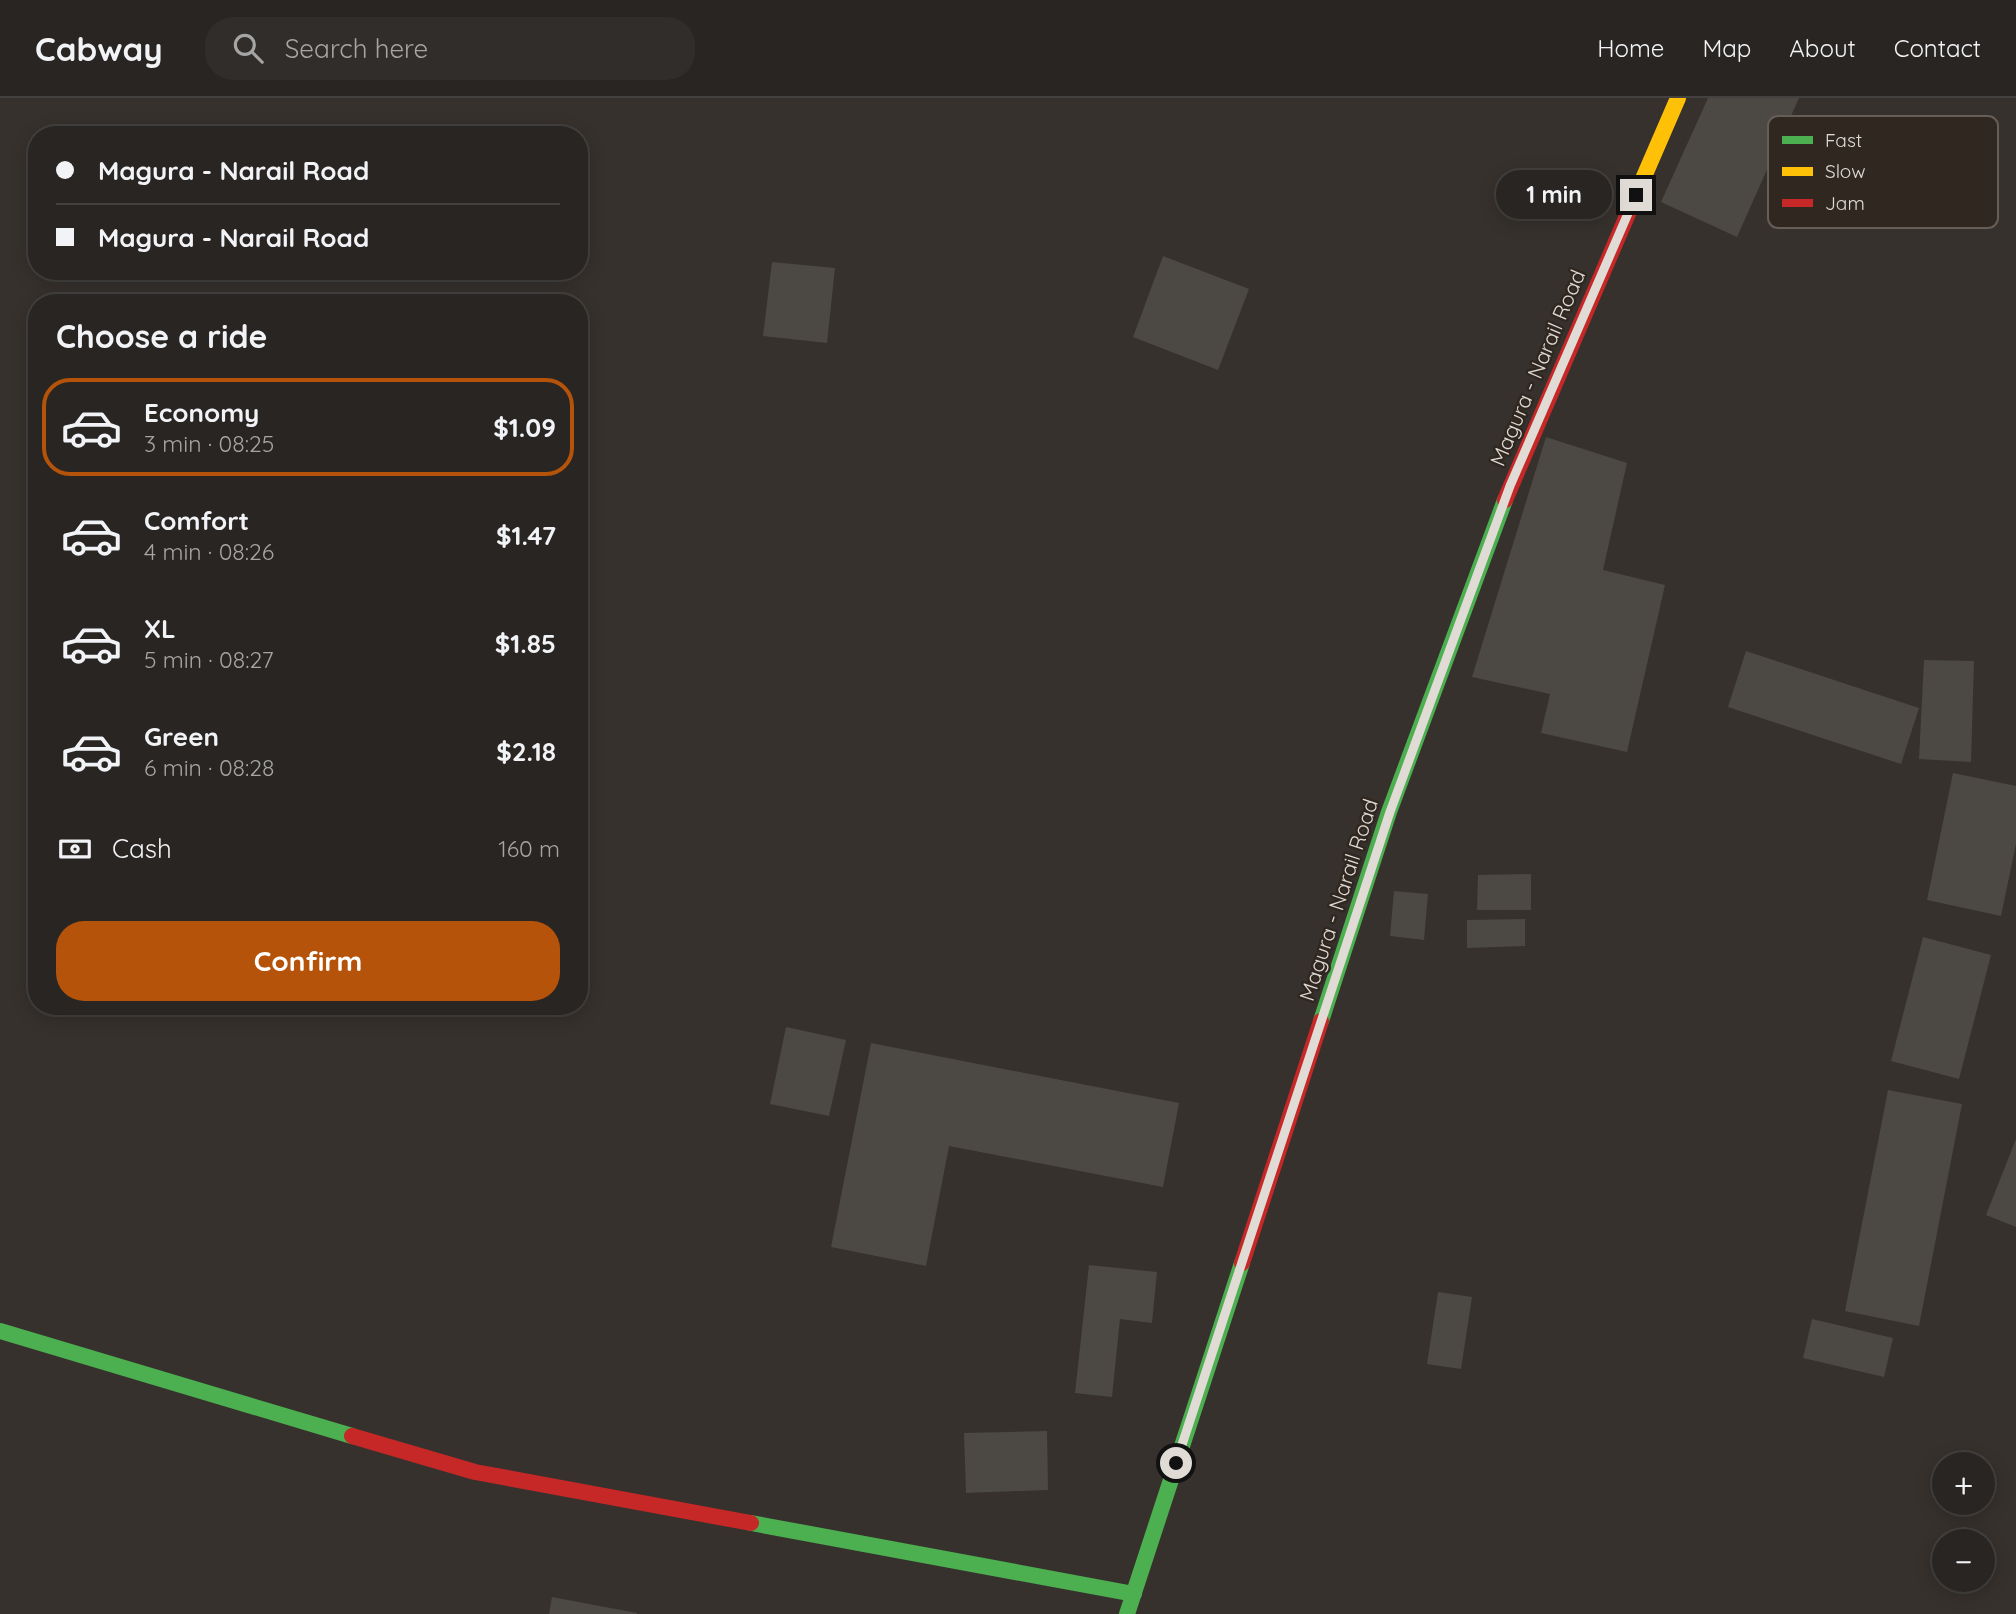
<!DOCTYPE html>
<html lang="en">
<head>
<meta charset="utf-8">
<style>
  :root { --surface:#282522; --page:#302d2a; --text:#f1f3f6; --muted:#a5a5a5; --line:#444240; --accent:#b45309 }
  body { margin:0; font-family:Quicksand,sans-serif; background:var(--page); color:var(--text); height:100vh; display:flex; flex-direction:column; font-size:26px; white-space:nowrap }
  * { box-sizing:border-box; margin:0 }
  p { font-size:23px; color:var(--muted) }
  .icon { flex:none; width:38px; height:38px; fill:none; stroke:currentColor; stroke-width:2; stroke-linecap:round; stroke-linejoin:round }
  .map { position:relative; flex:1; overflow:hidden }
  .side { position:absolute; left:28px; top:196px; width:560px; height:721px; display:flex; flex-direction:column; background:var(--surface); border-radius:28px; box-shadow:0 4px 18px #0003,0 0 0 2px var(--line) }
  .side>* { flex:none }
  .hud { position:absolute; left:28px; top:28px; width:560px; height:154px; border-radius:28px; box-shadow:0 4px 18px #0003,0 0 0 2px var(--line); display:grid; align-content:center; height:154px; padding:0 28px; background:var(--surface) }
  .fabs { position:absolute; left:1932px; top:1354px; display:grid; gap:14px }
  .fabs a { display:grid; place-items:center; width:63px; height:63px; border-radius:50%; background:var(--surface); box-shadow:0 4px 18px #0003,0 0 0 2px var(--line); font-size:35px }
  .end { position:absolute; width:32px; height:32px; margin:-16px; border:9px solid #e1dbd6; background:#111; box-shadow:0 0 0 4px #111 }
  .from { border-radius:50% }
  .bubble { position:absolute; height:49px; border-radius:24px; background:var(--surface); box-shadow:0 4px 18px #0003,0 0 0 2px var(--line); font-size:23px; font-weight:700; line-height:49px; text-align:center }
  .hud b { display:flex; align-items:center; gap:24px; height:66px; font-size:26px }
  .hud b+b { border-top:2px solid var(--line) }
  .hud i { width:18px; height:18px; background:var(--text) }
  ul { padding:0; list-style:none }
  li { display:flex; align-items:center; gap:21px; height:98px; margin:0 14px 10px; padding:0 14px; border:4px solid transparent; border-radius:28px }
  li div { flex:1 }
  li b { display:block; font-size:26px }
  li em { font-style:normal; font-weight:700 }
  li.on { border-color:var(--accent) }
  li>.icon { width:63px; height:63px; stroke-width:1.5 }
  h2 { padding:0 28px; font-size:32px; line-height:84px }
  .pay { display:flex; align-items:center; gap:18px; height:77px; padding:0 28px; font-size:26px }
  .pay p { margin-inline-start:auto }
  .action { display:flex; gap:14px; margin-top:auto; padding:14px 28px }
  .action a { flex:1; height:80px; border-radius:28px; background:var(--accent); color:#fff; font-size:28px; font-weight:700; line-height:80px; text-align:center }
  header { display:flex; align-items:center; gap:42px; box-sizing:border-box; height:98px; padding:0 35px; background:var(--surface); border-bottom:2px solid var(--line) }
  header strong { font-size:33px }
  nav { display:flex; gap:38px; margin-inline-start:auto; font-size:24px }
  .search { width:490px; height:63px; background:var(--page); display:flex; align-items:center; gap:18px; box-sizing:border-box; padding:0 24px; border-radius:28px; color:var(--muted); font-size:26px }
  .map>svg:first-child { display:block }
  .building { fill:#4c4844 }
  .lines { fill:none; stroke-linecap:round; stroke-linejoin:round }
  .fast { stroke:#4caf50; stroke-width:16 }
  .slow { stroke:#ffc107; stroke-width:16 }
  .jam { stroke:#c62828; stroke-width:16 }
  .route { stroke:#e1dbd6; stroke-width:9 }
  .labels { text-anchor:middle; stroke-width:5; stroke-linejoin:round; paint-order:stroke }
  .street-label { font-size:21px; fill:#e1dbd6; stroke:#302720 }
  .key { fill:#302720; stroke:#655d57; stroke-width:2 }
  .key-label { font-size:19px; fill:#e1dbd6 }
</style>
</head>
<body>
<header>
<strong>Cabway</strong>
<div class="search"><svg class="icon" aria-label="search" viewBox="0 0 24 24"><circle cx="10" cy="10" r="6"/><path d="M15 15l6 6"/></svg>Search here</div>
<nav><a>Home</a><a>Map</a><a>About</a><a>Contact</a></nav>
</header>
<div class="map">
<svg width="2016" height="1516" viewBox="0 0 2016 1516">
  <rect width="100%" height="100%" fill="#36312d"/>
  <path class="building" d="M1708,0H1799L1737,139L1661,104Z
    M1163,158L1249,191L1218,272L1133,239Z
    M772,164L835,170L827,245L763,238Z
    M1546,339L1627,365L1603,472L1665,487L1627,654L1541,635L1550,596L1472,579Z
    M1746,553L1919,610L1901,666L1728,609Z
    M1924,562L1974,563L1971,664L1919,661Z
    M1953,675L2016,688V746L2001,818L1927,802Z
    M1531,776V812H1477L1478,777Z
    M1394,793L1428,796L1424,842L1390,838Z
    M1525,821V848L1467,850V822Z
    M1923,839L1991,857L1959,981L1891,963Z
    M786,929L846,942L829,1018L770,1006Z
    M871,945L1179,1005L1163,1089L949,1048L926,1168L831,1149Z
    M1888,992L1962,1006L1919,1228L1845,1213Z
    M2016,1041V1129L1986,1117Z
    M1089,1167L1157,1174L1152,1225L1120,1221L1112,1299L1075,1295Z
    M1438,1194L1472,1199L1461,1271L1427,1266Z
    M1812,1221L1893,1240L1884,1279L1803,1260Z
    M1047,1333L1048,1392L966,1395L964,1335Z
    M552,1499L637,1515V1516H549Z"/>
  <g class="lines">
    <path class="fast" d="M1321,923L1389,714L1505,402
      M0,1233L352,1338
      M751,1425L1134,1496
      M1127,1516L1242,1165"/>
    <path class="slow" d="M1630,111L1678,0"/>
    <path class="jam" d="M1505,402L1630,111
      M1242,1165L1321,923
      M352,1338L475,1374L751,1425"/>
  </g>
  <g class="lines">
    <path class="route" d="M1176,1365L1390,714L1510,388L1636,97"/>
  </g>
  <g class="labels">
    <g class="street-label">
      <text transform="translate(1538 270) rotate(-67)" y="7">Magura - Narail Road</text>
      <text transform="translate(1339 802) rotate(-72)" y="7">Magura - Narail Road</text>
    </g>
  </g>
  <rect x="1768" y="18" width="230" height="112" rx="10" class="key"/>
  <rect x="1782" y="38" width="31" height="8" fill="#4caf50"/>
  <rect x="1782" y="69" width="31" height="9" fill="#ffc107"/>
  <rect x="1782" y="101" width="31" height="8" fill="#c62828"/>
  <g class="key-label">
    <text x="1825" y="49">Fast</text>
    <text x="1825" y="80">Slow</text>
    <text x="1825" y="112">Jam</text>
  </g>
</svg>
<div class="fabs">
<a>+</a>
<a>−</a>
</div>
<i class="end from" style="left:1176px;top:1365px"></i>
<i class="end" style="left:1636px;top:97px"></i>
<div class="bubble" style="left:1496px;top:72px;width:116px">1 min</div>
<div class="hud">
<b><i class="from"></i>Magura - Narail Road</b>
<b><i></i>Magura - Narail Road</b>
</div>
<section class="side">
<h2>Choose a ride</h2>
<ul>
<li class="on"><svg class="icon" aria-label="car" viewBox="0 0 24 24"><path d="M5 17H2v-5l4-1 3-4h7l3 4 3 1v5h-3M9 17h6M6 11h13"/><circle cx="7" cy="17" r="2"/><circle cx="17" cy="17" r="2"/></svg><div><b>Economy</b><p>3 min · 08:25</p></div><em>$1.09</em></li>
<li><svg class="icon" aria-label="car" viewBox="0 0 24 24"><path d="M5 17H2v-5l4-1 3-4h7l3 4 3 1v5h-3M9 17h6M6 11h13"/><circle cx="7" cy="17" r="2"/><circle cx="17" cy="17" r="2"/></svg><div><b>Comfort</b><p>4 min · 08:26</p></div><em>$1.47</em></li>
<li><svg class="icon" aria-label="car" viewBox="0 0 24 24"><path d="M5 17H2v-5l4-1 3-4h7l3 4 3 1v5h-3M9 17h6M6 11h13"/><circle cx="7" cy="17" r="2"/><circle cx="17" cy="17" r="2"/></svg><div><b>XL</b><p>5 min · 08:27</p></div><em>$1.85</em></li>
<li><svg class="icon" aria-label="car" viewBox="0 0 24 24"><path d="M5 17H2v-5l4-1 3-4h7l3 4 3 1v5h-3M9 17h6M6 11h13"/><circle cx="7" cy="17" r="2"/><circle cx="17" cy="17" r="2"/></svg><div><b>Green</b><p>6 min · 08:28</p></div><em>$2.18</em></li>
</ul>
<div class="pay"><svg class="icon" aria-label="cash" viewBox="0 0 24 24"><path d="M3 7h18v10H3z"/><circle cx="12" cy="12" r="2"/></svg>Cash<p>160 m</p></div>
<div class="action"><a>Confirm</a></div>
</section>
</div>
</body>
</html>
